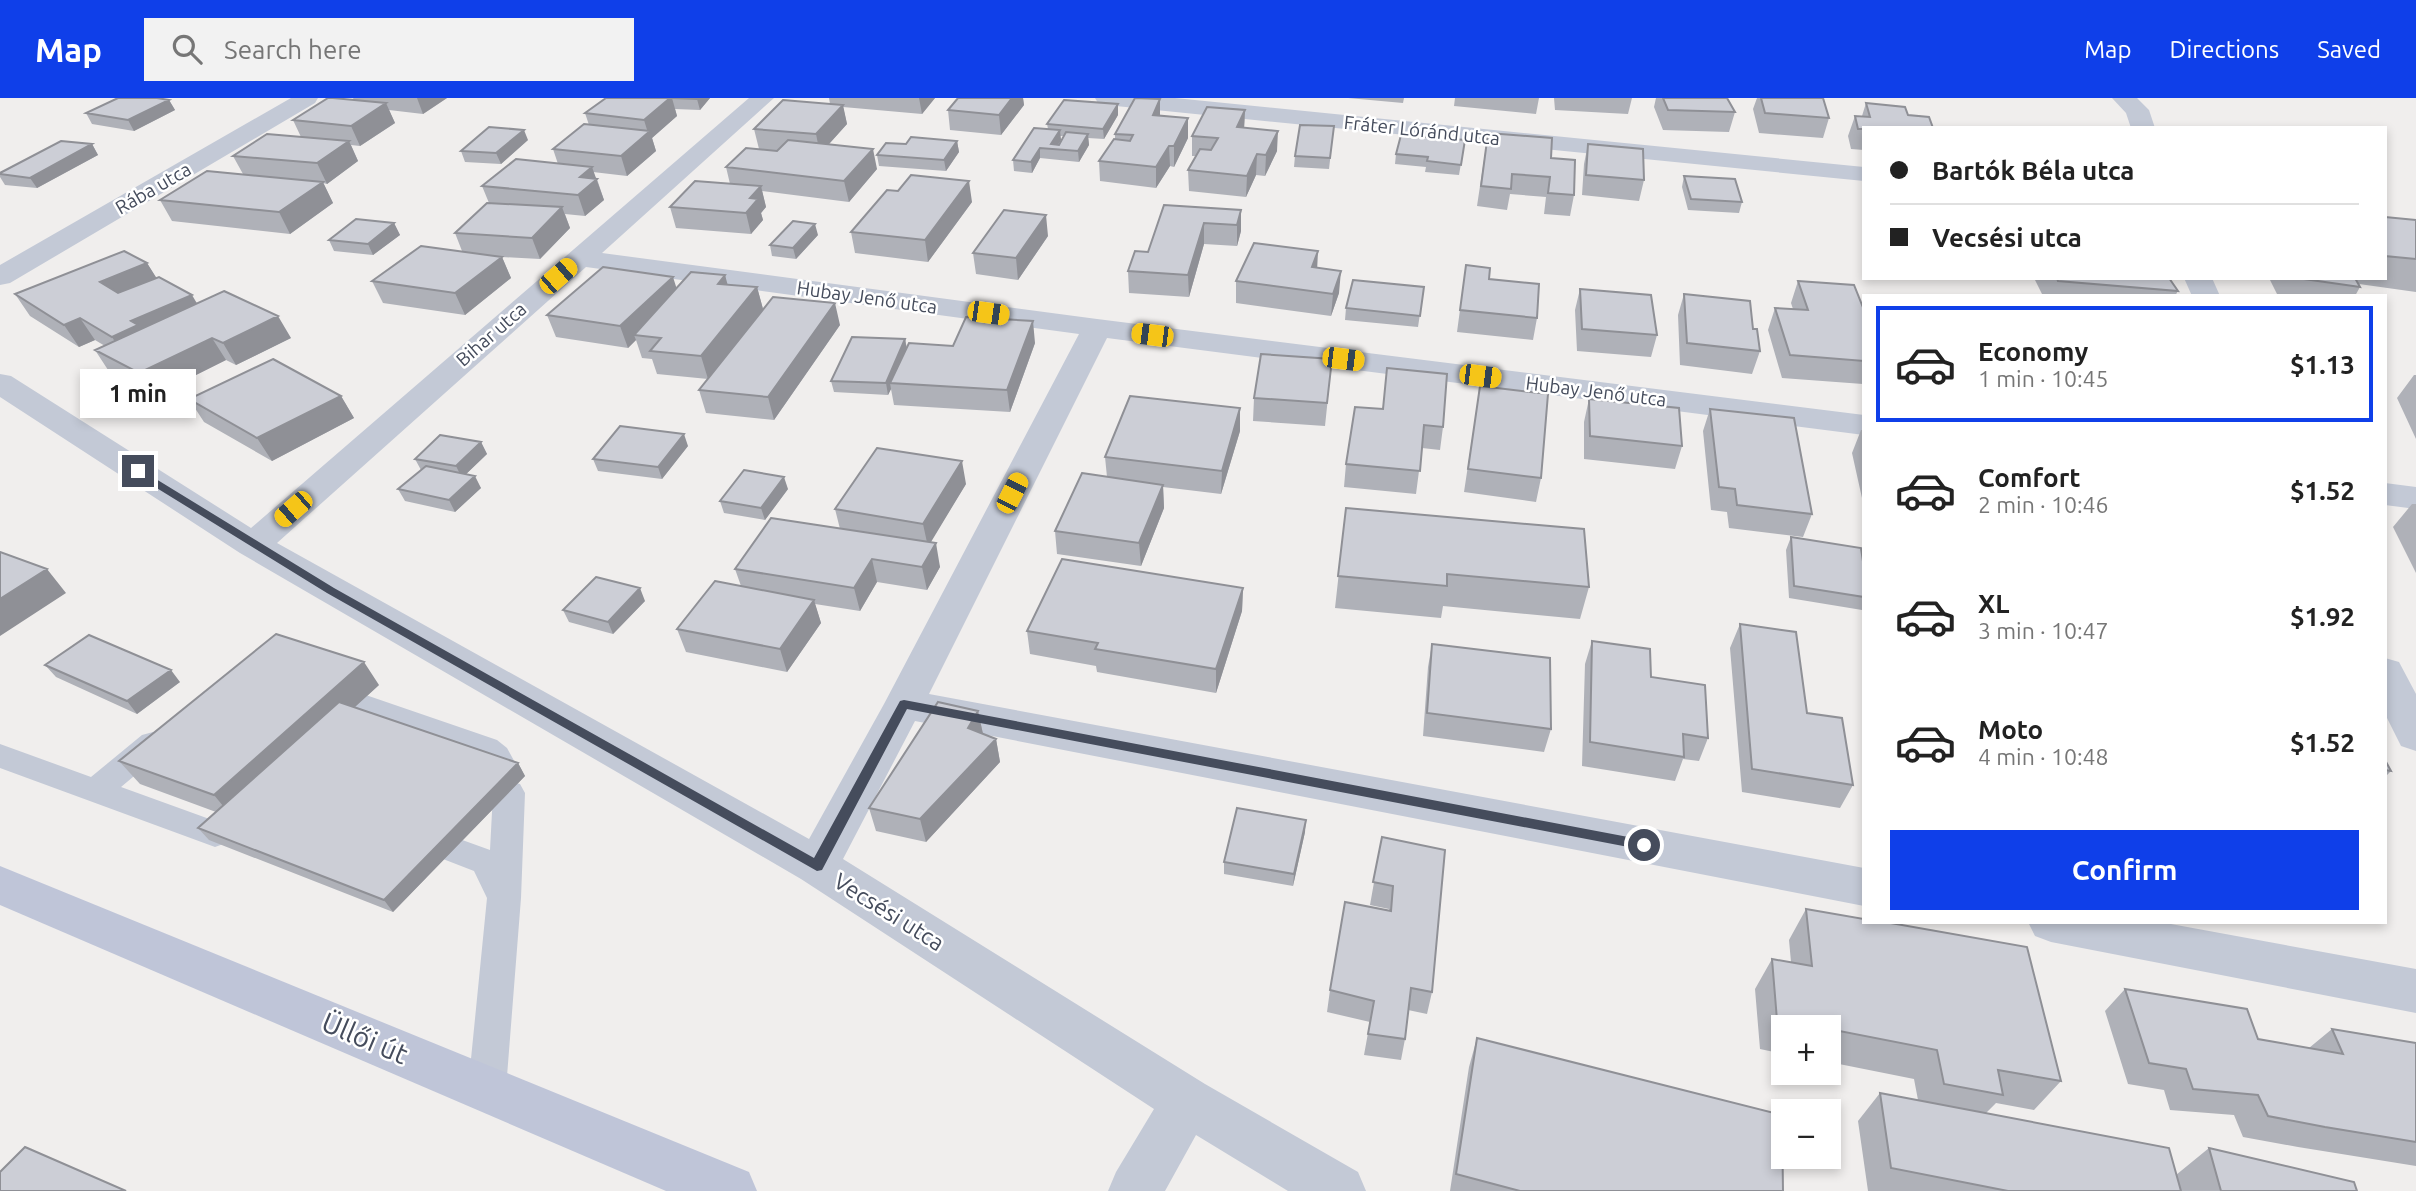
<!DOCTYPE html>
<html lang="en">
<head>
<meta charset="utf-8">
<style>
  :root { --surface:#fff; --page:#f2f2f2; --text:#222; --muted:#767676; --line:#e0e0e0; --accent:#0f3fe9 }
  body { margin:0; font-family:Ubuntu,sans-serif; background:var(--page); color:var(--text); height:100vh; display:flex; flex-direction:column; font-size:26px; white-space:nowrap }
  * { box-sizing:border-box; margin:0 }
  p { font-size:23px; color:var(--muted) }
  .icon { flex:none; width:38px; height:38px; fill:none; stroke:currentColor; stroke-width:2; stroke-linecap:round; stroke-linejoin:round }
  .map { position:relative; flex:1; overflow:hidden }
  .details { position:absolute; left:1862px; top:196px; width:525px; height:630px; display:flex; flex-direction:column; background:var(--surface); border-radius:0px; box-shadow:0 4px 10px #0003 }
  .details>* { flex:none }
  .hud { position:absolute; left:1862px; top:28px; width:525px; height:154px; border-radius:0px; box-shadow:0 4px 10px #0003; display:grid; align-content:center; height:154px; padding:0 28px; background:var(--surface) }
  .tools { position:absolute; left:1771px; top:917px; display:grid; gap:14px }
  .tools a { display:grid; place-items:center; width:70px; height:70px; border-radius:0px; background:var(--surface); box-shadow:0 4px 10px #0003; font-size:35px }
  .end { position:absolute; width:32px; height:32px; margin:-16px; border:9px solid #454c5c; background:#fff; box-shadow:0 0 0 4px #fff }
  .from { border-radius:50% }
  .bubble { position:absolute; height:49px; border-radius:0px; background:var(--surface); box-shadow:0 4px 10px #0003; font-size:23px; font-weight:600; line-height:49px; text-align:center }
  .car { position:absolute; width:21px; height:42px; margin:-21px -10px; border-radius:9px; box-shadow:0 0 5px 2px #0007; background:linear-gradient(#f5c518 24%,#345 0 40%,#f5c518 0 76%,#345 0 86%,#f5c518 0) }
  .hud b { display:flex; align-items:center; gap:24px; height:66px; font-size:26px }
  .hud b+b { border-top:2px solid var(--line) }
  .hud i { width:18px; height:18px; background:var(--text) }
  ul { padding:12px 0 0; list-style:none }
  li { display:flex; align-items:center; gap:21px; height:116px; margin:0 14px 10px; padding:0 14px; border:4px solid transparent; border-radius:0px }
  li div { flex:1 }
  li b { display:block; font-size:26px }
  li em { font-style:normal; font-weight:600 }
  li.current { border-color:var(--accent) }
  li>.icon { width:63px; height:63px; stroke-width:1.5 }
  .primary-button { display:flex; gap:14px; margin-top:auto; padding:14px 28px }
  .primary-button a { flex:1; height:80px; border-radius:0px; background:var(--accent); color:#fff; font-size:28px; font-weight:600; line-height:80px; text-align:center }
  header { display:flex; align-items:center; gap:42px; box-sizing:border-box; height:98px; padding:0 35px; background:var(--accent); color:#fff }
  header strong { font-size:33px }
  nav { display:flex; gap:38px; margin-inline-start:auto; font-size:24px }
  .search { width:490px; height:63px; background:var(--page); display:flex; align-items:center; gap:18px; box-sizing:border-box; padding:0 24px; border-radius:0px; color:var(--muted); font-size:26px }
  .map>svg:first-child { display:block }
  .lines { fill:none; stroke-linecap:round; stroke-linejoin:round }
  .service { fill:#c3c9d6; fill-rule:evenodd }
  .minor { fill:#c3c9d6; fill-rule:evenodd }
  .secondary { fill:#bfc5d8; fill-rule:evenodd }
  .wall { fill:#afb1b8; fill-rule:evenodd }
  .shaded-wall { fill:#8f9096 }
  .building { fill:#ccced6; stroke:#8f9096; stroke-width:2 }
  .route { fill:#454c5c }
  .labels { text-anchor:middle; stroke-width:5; stroke-linejoin:round; paint-order:stroke }
  .far-street-label { font-size:19px; fill:#454c5c; stroke:#fff }
  .street-label { font-size:23px; fill:#454c5c; stroke:#fff }
  .near-street-label { font-size:28px; fill:#454c5c; stroke:#fff }
</style>
</head>
<body>
<header>
<strong>Map</strong>
<div class="search"><svg class="icon" aria-label="search" viewBox="0 0 24 24"><circle cx="10" cy="10" r="6"/><path d="M15 15l6 6"/></svg>Search here</div>
<nav><a>Map</a><a>Directions</a><a>Saved</a></nav>
</header>
<div class="map">
<svg width="2416" height="1093" viewBox="0 0 2416 1093">
  <rect width="100%" height="100%" fill="#f0eeed"/>
  <g class="lines">
    <path class="service" d="M360,595L497,642L507,650L518,670L514,678L503,682L492,678L485,666L475,658L350,614L345,606L350,598Z
      M153,634L164,637L168,645L164,653L121,689L226,727L231,736L226,745L215,749L0,670V646L91,679L142,637Z
      M509,683L520,686L525,695L521,800L506,991L500,1003L487,1009L474,1003L468,991L487,800L474,773L443,761L438,752L443,743L454,739L490,752L493,695L498,686Z"/>
    <path class="minor" d="M291,0H318L315,5L10,185L0,187V167Z
      M749,0H774L602,155L1097,221L1864,317V337L1107,240L929,596L1864,770V808L915,623L843,761L1205,986L1358,1074L1366,1093H1288L1196,1037L1165,1093H1108L1116,1074L1154,1011L801,781L240,455L0,299V276L11,278L251,430ZM586,169L1079,236L884,606L809,741L277,445Z
      M1095,0H1175L1864,69V83L1106,7L1098,5Z
      M2112,0H2137L2149,12L2155,30H2131L2126,15Z
      M2184,180H2212L2220,198H2192Z
      M2385,385L2416,389V411L2385,407Z
      M2385,560L2399,564L2416,596V653L2401,648L2385,616Z
      M2028,824H2160L2416,871V915L2051,844L2035,838Z"/>
    <path class="secondary" d="M0,768L749,1074L757,1093H666L0,807Z"/>
  </g>
  <path class="wall" d="M353,0H447L423,16L389,12L395,25L360,48L351,47L358,63L327,86L323,85L333,105L290,136L172,123L160,102L243,76L233,58L301,39L293,22L354,2Z
    M606,0H710L700,12L675,11L677,18L652,40L656,53L627,78L593,74L596,81H597L604,102L585,118L565,116L570,130L540,161L502,159L511,180L465,217L383,205L372,183L462,153L455,135L489,105L482,88L558,66L553,51L589,27L585,15Z
    M829,0H935L922,16L843,9L847,26L829,46L877,71L849,104L762,93L766,109L761,115L763,122L751,136L676,130L670,109L730,86L726,69L759,51L754,31L830,6Z
    M958,0H1023L1024,7L1001,37L950,32L948,12Z
    M1348,0H1404L1403,5Z
    M1455,0H1539L1536,16L1454,8Z
    M1554,0H1632L1628,16L1555,12Z
    M1656,0H1727L1735,14L1729,34L1663,32L1654,9Z
    M1757,0H1823L1829,20L1823,40L1759,35L1753,11Z
    M1160,1V17L1188,40L1174,69L1170,68L1156,90L1100,83L1099,63L1115,41V36Z
    M169,2L175,12L134,33L92,26L86,15Z
    M1866,5L1905,9L1864,30V52L1851,51L1848,38L1855,18H1862Z
    M1245,12L1244,30L1277,53L1265,78L1256,77L1246,99L1189,93L1188,72L1196,58H1192V38Z
    M1118,17L1104,41L1088,40L1089,47L1079,64L1040,60L1032,75L1014,73L1013,62L1048,31L1047,26ZM1060,38H1064L1058,47L1061,42Z
    M1334,28L1329,71L1294,69L1295,58Z
    M1488,35L1551,60L1574,97L1570,118L1544,116L1546,99L1510,96L1507,112L1477,108Z
    M528,42L501,66L465,64L461,53Z
    M1465,42L1459,77L1425,74L1426,69L1395,66L1396,56Z
    M957,43L959,54L946,73L879,68L877,57L906,46Z
    M92,46L98,57L37,90L5,87L0,79V75Z
    M1588,46L1644,82L1639,103L1582,97L1584,66Z
    M1684,78L1742,104L1739,115L1688,112L1682,89Z
    M1864,90V117L1862,95Z
    M972,104L928,164L855,155L851,134Z
    M1164,107L1241,112V133L1237,148L1204,146L1189,199L1129,195L1128,173L1148,154Z
    M2385,119L2416,122V194L2359,186L2360,189L2355,198H2278L2269,180H2385Z
    M394,125L400,137L373,157L334,153L329,142Z
    M818,137L796,161L772,158L770,147Z
    M1048,138L1018,182L976,176L973,155Z
    M147,165L156,180L197,205L291,240L236,267L226,262L154,298L110,275L95,252L105,248L95,242L79,249L30,218L15,196Z
    M1466,167L1489,181L1537,220L1533,242L1457,234Z
    M1317,170L1339,195L1331,218L1236,205V183Z
    M725,177L727,187L757,189L763,211L840,227L774,322L706,315L699,292L708,281L657,276L652,261L642,260L636,242L628,250L556,239L547,217L677,190Z
    M2034,180H2169L2178,193L2175,198H2043Z
    M1798,183L1864,212V283L1863,286L1782,280L1768,232L1775,210L1793,211L1791,205Z
    M1424,189L1418,229L1345,222L1346,210Z
    M1580,191L1657,237L1651,259L1577,253L1575,212Z
    M1684,196L1753,231L1760,253L1752,276L1680,267L1678,217Z
    M905,241L907,250L1035,245L1010,314L894,307L891,291L888,297L834,294L831,283Z
    M1332,261L1325,328L1253,323L1254,300Z
    M2414,277H2416V341L2397,300Z
    M1480,288L1541,380L1536,404L1464,394Z
    M341,298L354,320L272,363L204,324L189,301Z
    M1589,301L1682,348L1675,371L1584,361V324Z
    M1355,309L1443,329L1440,352L1422,350L1416,396L1344,389L1346,366Z
    M1710,311L1812,416L1803,439L1729,430L1727,414L1711,412L1703,333Z
    M1861,332H1864V409L1852,355Z
    M1240,333L1221,396L1163,389L1164,410L1141,468L1057,456L1055,433L1107,379L1105,359Z
    M481,344L487,356L466,376L481,390L455,414L405,403L398,391L421,372L415,361Z
    M688,348L662,381L598,373L593,361Z
    M966,386L930,444L940,469L927,492L877,484L860,513L815,506L821,525L787,574L686,554L677,531L741,488L735,471L840,431L835,411Z
    M788,391L765,422L724,415L720,403Z
    M2412,406H2416V475L2393,429Z
    M1346,410L1589,489L1580,521L1443,508L1441,520L1335,510Z
    M1791,439L1864,470V508L1862,512L1789,500L1786,452Z
    M1243,490L1242,513L1216,595L1097,574L1096,568L1030,556L1027,533Z
    M645,503L613,536L569,524L563,512Z
    M1740,526L1807,615L1853,687L1840,710L1742,694L1730,550Z
    M1592,543L1651,579L1708,640L1699,663L1683,661L1675,683L1582,668L1585,566Z
    M1432,546L1551,631L1544,654L1423,638L1428,569Z
    M45,567L180,584L137,616L56,579Z
    M379,587L355,609L518,665L525,678L393,814L209,742L198,730L216,714L140,686L119,663Z
    M978,613L983,636L996,641L1000,664L926,744L876,733L869,710Z
    M2385,662L2391,673L2385,679Z
    M1305,734L1293,788L1224,776V764Z
    M1382,739L1432,894L1427,916L1408,912L1405,941L1401,962L1364,957L1370,924L1327,914L1330,892L1389,813V811L1370,807Z
    M1806,811L2061,983L2034,1012L1996,1005L1986,1015L2176,1077L2209,1050L2357,1093H1868L1858,1023L1880,995L1918,1002L1914,981L1829,964V929H1783V956L1760,951L1755,891L1772,861L1791,864L1789,842Z
    M2125,891L2258,941L2309,950L2332,931L2416,945V1068L2298,1049L2243,1039L2234,1017L2170,1012L2164,992L2128,986L2105,913Z
    M1477,940L1783,1093H1450L1469,969Z"/>
  <path class="shaded-wall" d="M417,0H447L423,16Z
    M670,0H672L677,18L652,40L656,53L627,78L621,58L648,35L644,22Z
    M698,0H710L700,12L697,1Z
    M919,0H935L922,16Z
    M1012,0H1023L1024,7L1001,37L999,17Z
    M1160,1V21L1153,17Z
    M169,2L175,12L134,33L128,22Z
    M386,5L395,25L360,48L351,28Z
    M1118,6V17L1104,41L1103,31Z
    M843,7L847,26L820,56L816,36Z
    M1245,12L1244,32L1237,29Z
    M1188,20V40L1174,69V48Z
    M524,32L528,42L501,66L496,55Z
    M1060,32L1061,42L1055,51L1051,46Z
    M1278,33L1277,53L1265,78L1266,57Z
    M1088,36L1089,47L1079,64L1078,53Z
    M349,43L358,63L327,86L317,65Z
    M957,43L959,54L946,73L944,62Z
    M92,46L98,57L37,90L30,80Z
    M1169,48L1170,68L1156,90V69Z
    M1040,50V60L1032,75L1031,64Z
    M873,51L877,71L849,104L844,83Z
    M1257,56L1256,77L1246,99L1247,78Z
    M592,69L604,102L585,118L578,97L580,79Z
    M969,83L972,104L928,164L925,142Z
    M323,84L333,105L290,136L279,114Z
    M761,88L766,109L761,115L763,122L751,136L746,115L750,100Z
    M562,109L570,130L540,161L532,140Z
    M1241,112V133L1237,148V127Z
    M1046,117L1048,138L1018,182L1016,160Z
    M394,125L400,137L373,157L368,146Z
    M1204,125V146L1189,199L1188,177Z
    M815,126L818,137L796,161L793,150Z
    M1318,153L1317,174L1312,169Z
    M502,159L511,180L465,217L455,195Z
    M147,165L161,187L114,206L100,184Z
    M1341,173L1339,195L1331,218L1333,196Z
    M725,177L731,199L718,186Z
    M673,179L680,201L634,237L636,242L628,250L620,228Z
    M757,189L763,211L708,281L701,258Z
    M192,197L205,219L126,261L112,239L131,223Z
    M835,205L840,227L774,322L768,299Z
    M278,218L291,240L236,267L223,245Z
    M80,220L95,242L79,249L64,227Z
    M1033,223L1035,245L1010,314L1007,292Z
    M212,240L226,262L154,298L139,275Z
    M905,241L907,253L890,285L891,291L888,297L886,285Z
    M341,298L354,320L272,363L257,340Z
    M1240,310V333L1221,396L1222,373Z
    M684,336L688,348L662,381L658,369Z
    M481,344L487,356L462,380L456,368Z
    M962,363L966,386L928,449L923,426Z
    M475,378L481,390L455,414L449,402Z
    M784,379L788,391L765,422L761,410Z
    M1163,387L1164,410L1141,468L1139,445Z
    M936,445L940,469L927,492L922,469Z
    M872,461L877,484L860,513L854,490Z
    M47,471L66,495L0,538V501Z
    M640,490L645,503L613,536L608,524Z
    M1243,490L1242,513L1216,595V571Z
    M814,502L821,525L787,574L780,551Z
    M364,564L379,587L233,720L214,697Z
    M171,572L180,584L137,616L127,603Z
    M978,613L983,636L968,630Z
    M996,641L1000,664L926,744L920,721Z
    M518,665L525,678L393,814L384,802Z
    M1306,722L1305,734L1293,788L1294,776Z"/>
  <path class="building" d="M118,0H157L169,2L128,22L86,15Z
    M328,0H333L386,5L351,28L293,22Z
    M606,0H670L644,22L585,15Z
    M672,0H698L697,1Z
    M958,0H1012L999,17L948,12Z
    M1135,0L1160,1L1153,17L1188,20L1174,48H1169L1156,69L1099,63L1114,41L1130,43L1133,37L1115,36Z
    M1663,0H1727L1735,14L1668,12Z
    M1761,0H1823L1829,20L1765,15Z
    M783,2L843,7L816,36L754,31Z
    M1064,2L1118,6L1103,31L1047,26Z
    M1866,5L1905,9L1908,17L1929,19L1933,30L1858,31L1855,18L1870,19Z
    M1207,9L1245,12L1237,29L1278,33L1266,57L1257,56L1247,78L1188,72L1200,51L1211,52L1218,40L1192,38Z
    M584,26L650,33L621,58L553,51Z
    M1300,27L1334,28L1330,60L1295,58Z
    M489,29L524,32L496,55L461,53Z
    M1034,30L1060,32L1051,46L1059,47L1066,34L1088,36L1078,53L1040,50L1031,64L1013,62Z
    M1488,35L1552,40L1551,60L1575,62L1574,97L1548,95L1550,79L1512,76L1511,91L1481,88Z
    M267,36L349,43L317,65L233,58Z
    M1401,37L1465,42L1461,67L1427,63L1428,59L1396,56Z
    M911,39L957,43L944,62L877,57L886,45L906,46Z
    M788,42L873,51L844,83L726,69L746,50L777,53Z
    M61,43L92,46L30,80L0,76V75Z
    M1588,46L1643,51L1644,82L1586,77Z
    M516,61L592,69L580,79L597,81L578,97L482,88Z
    M207,73L323,84L279,114L160,102Z
    M911,77L969,83L925,142L851,134L887,92L898,93Z
    M1684,78L1735,81L1742,104L1691,101Z
    M695,83L761,88L750,100L758,101L746,115L670,109Z
    M487,105L562,109L532,140L455,135Z
    M1164,107L1241,112L1237,127L1204,125L1188,177L1128,173L1135,153L1148,154Z
    M1004,112L1046,117L1016,160L973,155Z
    M2385,119L2416,122V161L2385,158Z
    M356,121L394,125L368,146L329,142Z
    M793,123L815,126L793,150L770,147Z
    M1254,145L1318,153L1312,169L1341,173L1333,196L1236,183Z
    M421,148L502,159L455,195L372,183Z
    M124,153L147,165L100,184L118,195L159,179L192,197L131,223L138,227L112,239L80,220L64,227L15,196Z
    M1466,167L1490,170L1489,181L1539,186L1537,220L1460,212Z
    M603,169L673,179L620,228L547,217Z
    M691,174L725,177L718,186L757,189L701,258L650,253L661,240L634,237Z
    M2057,180H2169L2178,193L2058,183Z
    M2303,180H2355L2360,189L2304,181Z
    M1353,182L1424,189L1420,218L1346,210Z
    M1798,183L1854,187L1864,212V263L1790,257L1775,210L1808,212Z
    M1580,191L1651,197L1657,237L1582,231Z
    M224,193L278,218L223,245L212,240L139,275L95,252Z
    M1684,196L1750,203L1753,231H1757L1760,253L1687,245Z
    M773,199L835,205L768,299L699,292Z
    M966,219L1033,223L1007,292L890,285L909,245L953,248Z
    M852,239L905,241L886,285L831,283Z
    M1261,256L1332,261L1327,305L1254,300Z
    M273,261L341,298L257,340L189,301Z
    M1387,270L1447,276L1443,329L1424,327L1420,373L1346,366L1355,309L1383,311Z
    M1480,288L1548,296L1541,380L1468,371Z
    M1130,298L1240,310L1222,373L1105,359Z
    M1589,301L1679,310L1682,348L1590,338Z
    M1710,311L1794,320L1812,416L1737,407L1735,391L1719,389Z
    M620,328L684,336L658,369L593,361Z
    M440,337L481,344L456,368L415,361Z
    M877,350L962,363L923,426L835,411Z
    M426,368L475,378L449,402L398,391Z
    M744,372L784,379L761,410L720,403Z
    M1082,375L1163,387L1139,445L1055,433Z
    M1346,410L1584,431L1589,489L1447,476V488L1338,478Z
    M771,420L936,445L922,469L872,461L854,490L735,471Z
    M1791,439L1861,450L1864,470V499L1794,488Z
    M0,454L47,471L0,501Z
    M1062,461L1243,490L1216,571L1095,551L1098,545L1027,533Z
    M596,479L640,490L608,524L563,512Z
    M715,483L814,502L780,551L677,531Z
    M1740,526L1796,534L1807,615L1842,620L1853,687L1752,671Z
    M276,536L364,564L214,697L119,663Z
    M89,537L171,572L127,603L45,567Z
    M1592,543L1650,551L1651,579L1705,587L1708,640L1683,636L1684,659L1590,644Z
    M1432,546L1550,560L1551,631L1427,615Z
    M339,604L518,665L384,802L198,730Z
    M938,604L978,613L968,630L996,641L920,721L869,710Z
    M2385,662L2391,673L2385,672Z
    M1237,710L1306,722L1294,776L1224,764Z
    M1382,739L1445,752L1432,894L1411,890L1405,941L1368,936L1374,903L1330,892L1345,804L1391,813L1393,788L1373,784Z
    M1806,811L1864,821V824H1885L2027,849L2061,983L1998,972L2003,997L1944,986L1937,952L1829,931V929H1817L1777,922L1772,861L1812,868Z
    M2125,891L2247,911L2258,941L2343,956L2332,931L2416,945V1044L2325,1029L2268,1018L2258,997L2193,991L2186,971L2149,965Z
    M1477,940L1782,1017L1783,1093H1520L1456,1076Z
    M1880,995L2169,1050L2181,1093H2008L1891,1070Z
    M25,1049L126,1093H0V1074Z
    M2209,1050L2354,1084L2357,1093H2221Z"/>
  <path class="route" d="M138,370L334,490L814,760L900,603L904,602L1644,742L1651,747L1644,752L907,611L822,772L817,773L327,495L134,376V371Z"/>
  <g class="labels">
    <g class="far-street-label">
      <text transform="translate(1422 32) rotate(6)" y="7">Fráter Lóránd utca</text>
      <text transform="translate(153 90) rotate(-30)" y="7">Rába utca</text>
      <text transform="translate(867 199) rotate(8)" y="7">Hubay Jenő utca</text>
      <text transform="translate(491 236) rotate(-41)" y="7">Bihar utca</text>
      <text transform="translate(1596 293) rotate(7)" y="7">Hubay Jenő utca</text>
    </g>
    <g class="street-label">
      <text transform="translate(889 814) rotate(32)" y="8">Vecsési utca</text>
    </g>
    <g class="near-street-label">
      <text transform="translate(365 940) rotate(23)" y="10">Üllői út</text>
    </g>
  </g>
</svg>
<div class="tools">
<a>+</a>
<a>−</a>
</div>
<i class="end from" style="left:1644px;top:747px"></i>
<i class="end" style="left:138px;top:373px"></i>
<div class="bubble" style="left:80px;top:271px;width:116px">1 min</div>
<i class="car" style="left:558px;top:178px;rotate:49deg"></i>
<i class="car" style="left:988px;top:215px;rotate:98deg"></i>
<i class="car" style="left:1152px;top:237px;rotate:277deg"></i>
<i class="car" style="left:1343px;top:261px;rotate:97deg"></i>
<i class="car" style="left:1480px;top:278px;rotate:97deg"></i>
<i class="car" style="left:1012px;top:395px;rotate:27deg"></i>
<i class="car" style="left:293px;top:411px;rotate:229deg"></i>
<div class="hud">
<b><i class="from"></i>Bartók Béla utca</b>
<b><i></i>Vecsési utca</b>
</div>
<section class="details">
<ul>
<li class="current"><svg class="icon" aria-label="car" viewBox="0 0 24 24"><path d="M5 17H2v-5l4-1 3-4h7l3 4 3 1v5h-3M9 17h6M6 11h13"/><circle cx="7" cy="17" r="2"/><circle cx="17" cy="17" r="2"/></svg><div><b>Economy</b><p>1 min · 10:45</p></div><em>$1.13</em></li>
<li><svg class="icon" aria-label="car" viewBox="0 0 24 24"><path d="M5 17H2v-5l4-1 3-4h7l3 4 3 1v5h-3M9 17h6M6 11h13"/><circle cx="7" cy="17" r="2"/><circle cx="17" cy="17" r="2"/></svg><div><b>Comfort</b><p>2 min · 10:46</p></div><em>$1.52</em></li>
<li><svg class="icon" aria-label="car" viewBox="0 0 24 24"><path d="M5 17H2v-5l4-1 3-4h7l3 4 3 1v5h-3M9 17h6M6 11h13"/><circle cx="7" cy="17" r="2"/><circle cx="17" cy="17" r="2"/></svg><div><b>XL</b><p>3 min · 10:47</p></div><em>$1.92</em></li>
<li><svg class="icon" aria-label="car" viewBox="0 0 24 24"><path d="M5 17H2v-5l4-1 3-4h7l3 4 3 1v5h-3M9 17h6M6 11h13"/><circle cx="7" cy="17" r="2"/><circle cx="17" cy="17" r="2"/></svg><div><b>Moto</b><p>4 min · 10:48</p></div><em>$1.52</em></li>
</ul>
<div class="primary-button"><a>Confirm</a></div>
</section>
</div>
</body>
</html>
